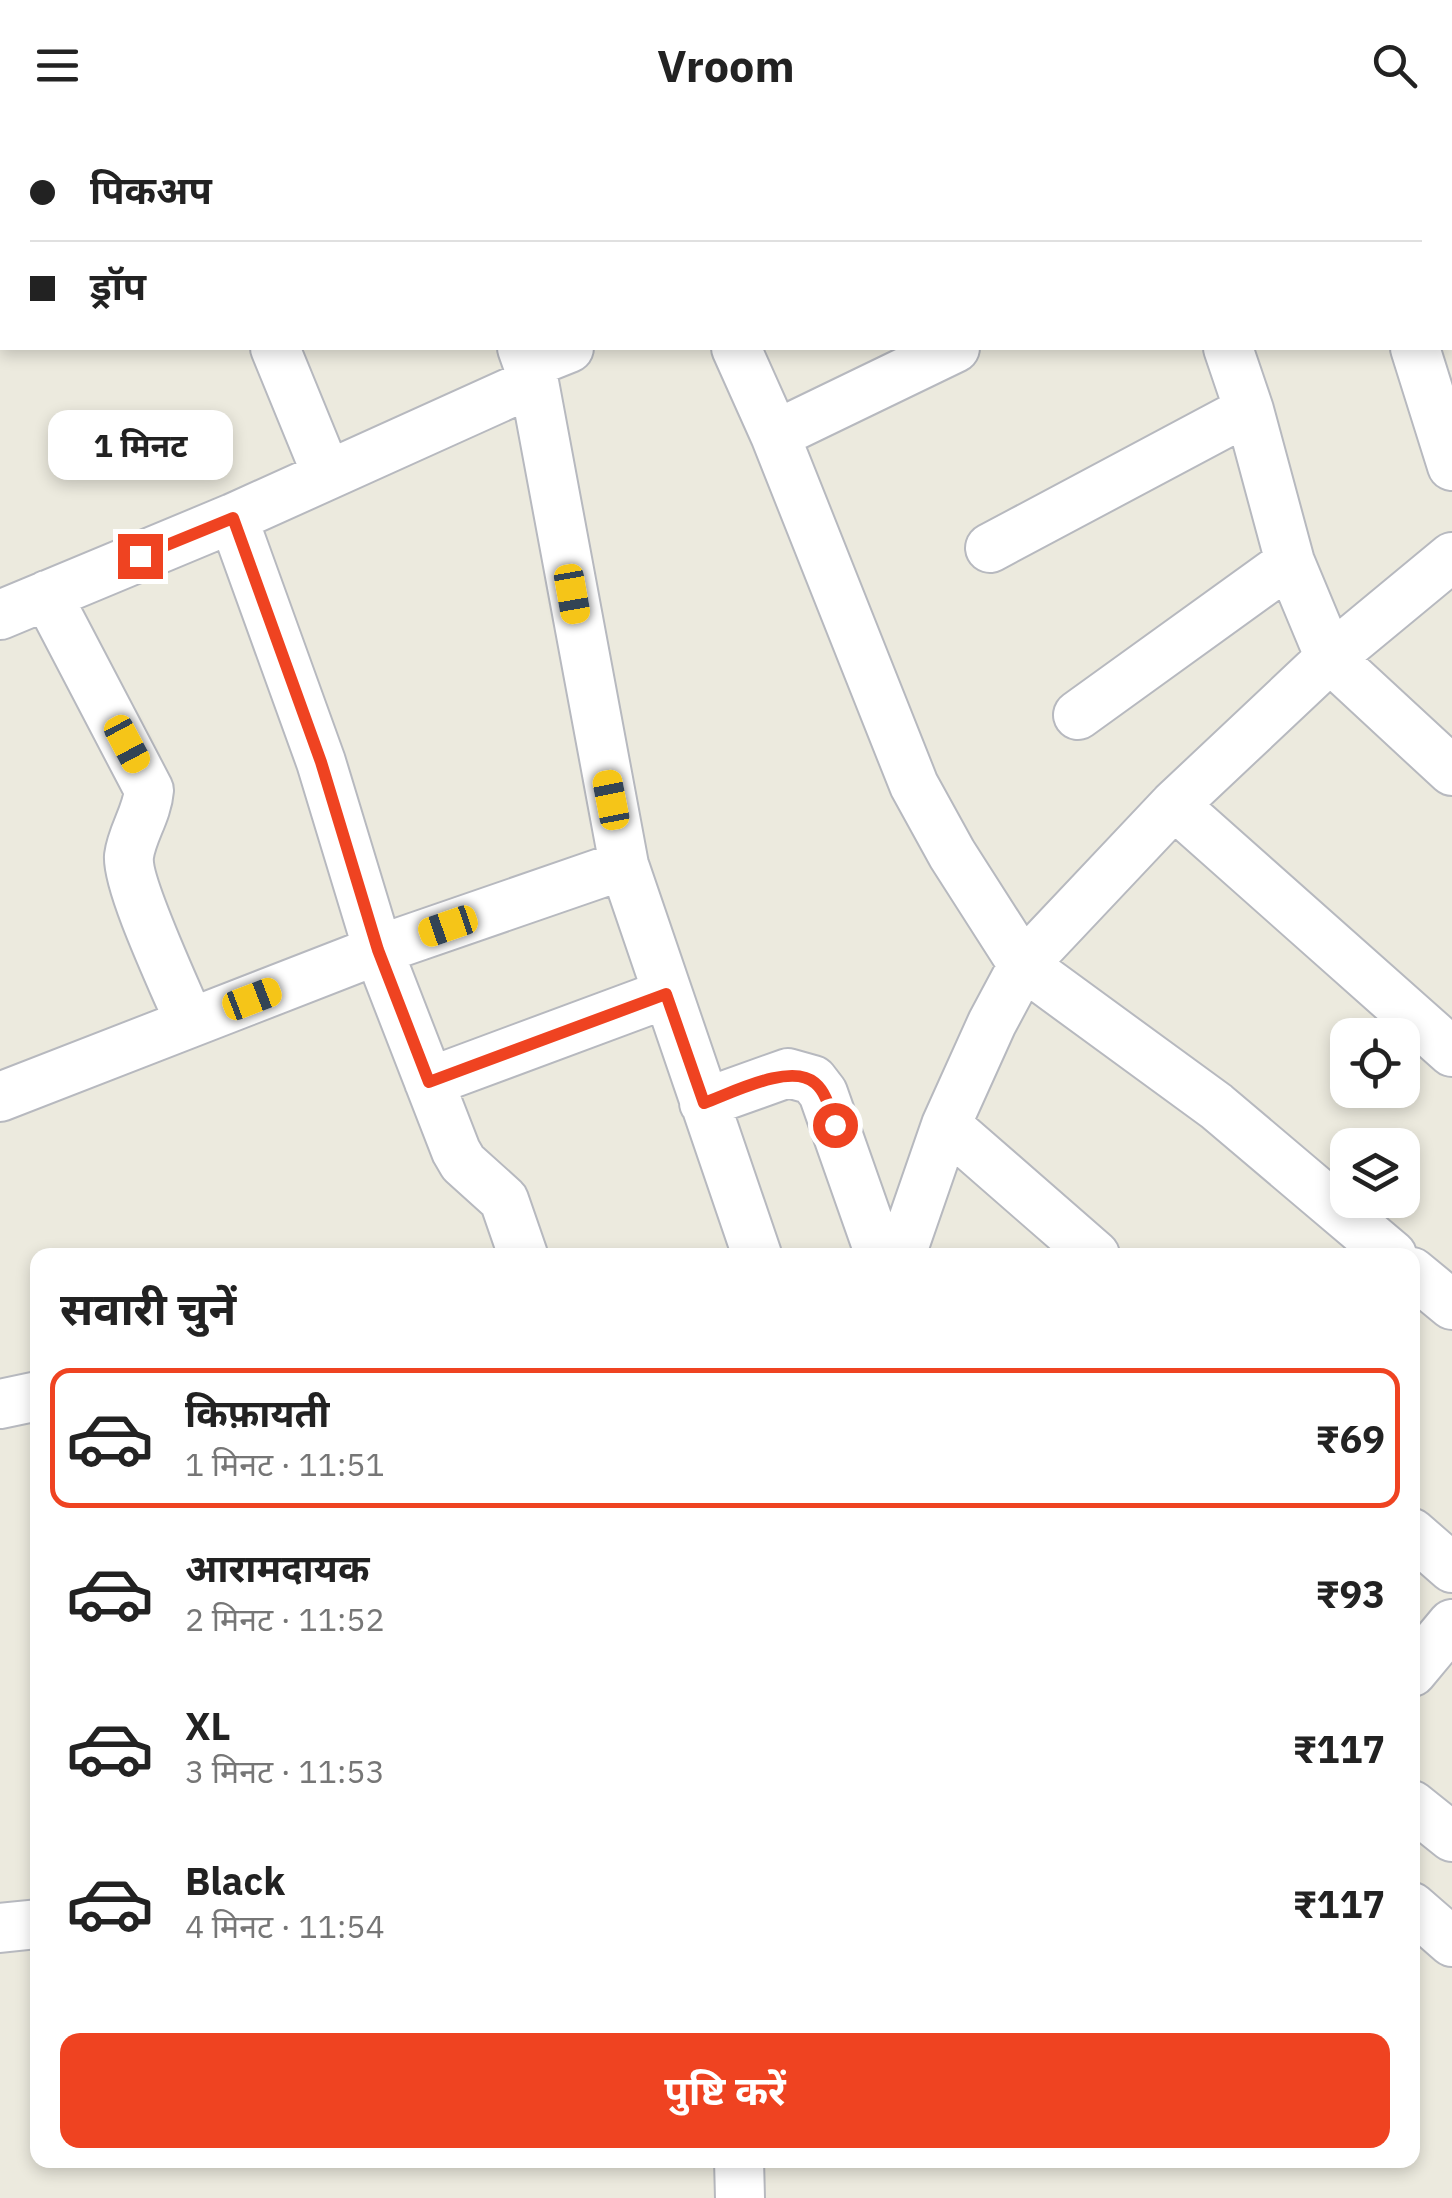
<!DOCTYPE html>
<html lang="hi">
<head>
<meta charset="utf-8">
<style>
  :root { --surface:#fff; --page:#f6f6f6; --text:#222; --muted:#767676; --line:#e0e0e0; --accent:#ef4321 }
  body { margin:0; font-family:"IBM Plex Sans","Noto Sans Devanagari",sans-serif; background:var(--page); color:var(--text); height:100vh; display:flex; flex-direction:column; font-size:38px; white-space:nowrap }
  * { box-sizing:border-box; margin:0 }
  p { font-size:32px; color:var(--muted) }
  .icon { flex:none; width:55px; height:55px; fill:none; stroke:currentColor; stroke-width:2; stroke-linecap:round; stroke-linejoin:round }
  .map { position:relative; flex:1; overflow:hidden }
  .details { position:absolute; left:30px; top:1118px; width:1390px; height:920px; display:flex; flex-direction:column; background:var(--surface); border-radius:20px; box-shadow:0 5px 15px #0003 }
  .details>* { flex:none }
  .top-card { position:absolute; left:0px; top:0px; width:1452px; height:220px; box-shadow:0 5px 15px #0003; display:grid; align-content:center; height:220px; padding:0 30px; background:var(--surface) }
  .controls { position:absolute; left:1330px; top:888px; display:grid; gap:20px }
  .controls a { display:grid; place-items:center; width:90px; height:90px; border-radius:20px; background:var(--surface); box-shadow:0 5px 15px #0003; font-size:50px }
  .end { position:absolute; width:45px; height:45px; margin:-22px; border:12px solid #ef4321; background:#fff; box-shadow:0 0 0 5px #fff }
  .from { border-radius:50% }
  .bubble { position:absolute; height:70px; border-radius:20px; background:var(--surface); box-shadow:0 5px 15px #0003; font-size:32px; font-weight:700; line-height:70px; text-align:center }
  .car { position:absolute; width:30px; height:60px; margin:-30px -15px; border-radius:12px; box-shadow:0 0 8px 2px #0007; background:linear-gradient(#f5c518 24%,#345 0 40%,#f5c518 0 76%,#345 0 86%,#f5c518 0) }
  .top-card b { display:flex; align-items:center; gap:35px; height:95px; font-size:38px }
  .top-card b+b { border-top:2px solid var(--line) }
  .top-card i { width:25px; height:25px; background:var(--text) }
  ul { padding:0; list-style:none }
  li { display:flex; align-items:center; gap:30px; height:140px; margin:0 20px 15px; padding:0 10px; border:5px solid transparent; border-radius:20px }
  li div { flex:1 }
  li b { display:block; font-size:38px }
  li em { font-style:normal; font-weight:700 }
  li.active { border-color:var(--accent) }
  li>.icon { width:90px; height:90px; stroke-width:1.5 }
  h2 { padding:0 30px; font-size:45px; line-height:120px }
  .button { display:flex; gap:20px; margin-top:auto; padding:20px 30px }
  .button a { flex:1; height:115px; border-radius:20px; background:var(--accent); color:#fff; font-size:40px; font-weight:700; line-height:115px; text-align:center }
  header { display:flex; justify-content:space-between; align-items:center; height:130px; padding:0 30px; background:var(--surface); font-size:45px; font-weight:700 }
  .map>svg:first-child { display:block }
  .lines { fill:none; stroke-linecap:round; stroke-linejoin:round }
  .minor-casing { stroke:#b7b9bf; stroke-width:52 }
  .minor { stroke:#fff; stroke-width:48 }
  .route { stroke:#ef4321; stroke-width:12 }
</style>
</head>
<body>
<header><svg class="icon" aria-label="menu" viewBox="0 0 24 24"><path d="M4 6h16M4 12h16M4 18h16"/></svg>Vroom<svg class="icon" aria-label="search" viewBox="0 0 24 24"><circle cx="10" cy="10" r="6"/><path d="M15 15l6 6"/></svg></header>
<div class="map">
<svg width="1452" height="2068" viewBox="0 0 1452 2068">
  <rect width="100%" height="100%" fill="#eceade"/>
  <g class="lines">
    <defs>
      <path id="minor" d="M438,0L439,2
        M695,0L696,2
        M1156,0L1157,2
        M1351,0V2
        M603,2L609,0
        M0,158L2,157
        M275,218L327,345
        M522,218L534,252L624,735L757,1125
        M736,218L775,305L914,655L952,724L1023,835L1216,976L1392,1125
        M1228,218L1249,280L1290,432L1330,528L1452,641
        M1415,218L1452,336
        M529,234L569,218
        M775,305L955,218
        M233,388L321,632L378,820L456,1021L463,1033L504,1070L523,1125
        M990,418L1249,280
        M47,465L149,660C147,684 132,703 129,726C126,754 177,861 190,893
        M0,485L233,388L534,252
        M1078,585L1290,432
        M1174,675L1452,922
        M429,952L666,864
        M0,967L378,820L624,735
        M704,973L788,943L813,950L823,963L880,1125
        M946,995L1095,1125
        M901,1125L946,995L992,893L1023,835L1174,675L1330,528L1452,427
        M1412,1142L1452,1175
        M0,1274L38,1266
        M1412,1403L1452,1438
        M1412,1542L1452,1494
        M1412,1675L1452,1707
        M1412,1777L1452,1812
        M0,1798L38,1794
        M739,2030L740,2068"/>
    </defs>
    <use href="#minor" class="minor-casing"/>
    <use href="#minor" class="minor"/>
  </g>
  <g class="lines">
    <path class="route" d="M140,426L233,388L321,632L378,820L429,952L666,864L704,973C732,963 791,932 815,953C827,963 830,981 835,995"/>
  </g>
</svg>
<div class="controls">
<a><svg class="icon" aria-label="locate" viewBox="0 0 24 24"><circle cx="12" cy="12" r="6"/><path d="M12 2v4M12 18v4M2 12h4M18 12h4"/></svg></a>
<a><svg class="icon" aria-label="layers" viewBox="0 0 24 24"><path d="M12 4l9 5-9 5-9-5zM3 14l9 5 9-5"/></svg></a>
</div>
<i class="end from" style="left:835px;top:995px"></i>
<i class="end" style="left:140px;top:426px"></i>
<div class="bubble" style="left:48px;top:280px;width:185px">1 मिनट</div>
<i class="car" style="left:572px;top:464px;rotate:170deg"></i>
<i class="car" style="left:127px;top:614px;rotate:152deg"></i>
<i class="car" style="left:611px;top:670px;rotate:349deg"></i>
<i class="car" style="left:448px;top:796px;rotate:251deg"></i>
<i class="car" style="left:252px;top:869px;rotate:69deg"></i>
<div class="top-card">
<b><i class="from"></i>पिकअप</b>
<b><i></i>ड्रॉप</b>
</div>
<section class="details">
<h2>सवारी चुनें</h2>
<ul>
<li class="active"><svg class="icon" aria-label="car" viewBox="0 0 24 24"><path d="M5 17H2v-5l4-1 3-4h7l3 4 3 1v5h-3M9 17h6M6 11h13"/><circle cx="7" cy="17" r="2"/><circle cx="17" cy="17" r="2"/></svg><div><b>किफ़ायती</b><p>1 मिनट · 11:51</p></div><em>₹69</em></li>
<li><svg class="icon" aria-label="car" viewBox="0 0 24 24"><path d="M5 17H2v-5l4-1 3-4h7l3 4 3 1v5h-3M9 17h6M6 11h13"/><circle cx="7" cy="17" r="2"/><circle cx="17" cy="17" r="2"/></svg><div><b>आरामदायक</b><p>2 मिनट · 11:52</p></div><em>₹93</em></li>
<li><svg class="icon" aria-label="car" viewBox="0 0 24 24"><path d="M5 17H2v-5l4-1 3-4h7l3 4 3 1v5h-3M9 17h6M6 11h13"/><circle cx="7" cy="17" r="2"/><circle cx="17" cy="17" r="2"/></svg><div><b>XL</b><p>3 मिनट · 11:53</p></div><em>₹117</em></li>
<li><svg class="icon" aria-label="car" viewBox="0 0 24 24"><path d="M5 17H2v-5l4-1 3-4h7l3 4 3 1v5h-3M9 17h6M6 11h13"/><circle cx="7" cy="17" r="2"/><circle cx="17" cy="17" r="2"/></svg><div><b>Black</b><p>4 मिनट · 11:54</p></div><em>₹117</em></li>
</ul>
<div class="button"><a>पुष्टि करें</a></div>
</section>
</div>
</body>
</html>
